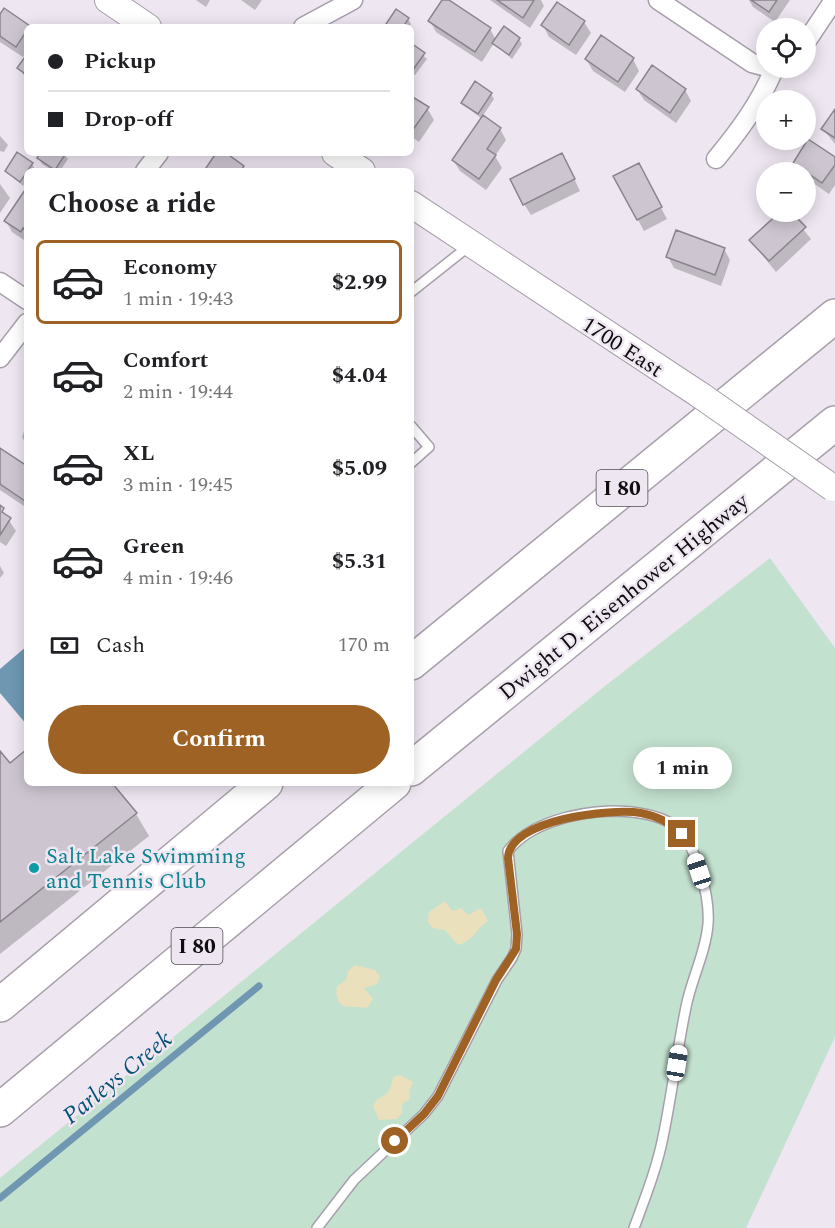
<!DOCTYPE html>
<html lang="en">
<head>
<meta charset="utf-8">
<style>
  :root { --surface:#fff; --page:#f2f2f2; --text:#202124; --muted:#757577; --line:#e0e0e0; --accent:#9e6224 }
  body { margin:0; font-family:Spectral,serif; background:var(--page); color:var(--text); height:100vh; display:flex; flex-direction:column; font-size:22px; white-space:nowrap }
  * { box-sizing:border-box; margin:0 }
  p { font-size:20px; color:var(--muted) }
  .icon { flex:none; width:33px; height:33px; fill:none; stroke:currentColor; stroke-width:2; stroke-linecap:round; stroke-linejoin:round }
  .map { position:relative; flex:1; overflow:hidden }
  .side { position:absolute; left:24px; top:168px; width:390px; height:618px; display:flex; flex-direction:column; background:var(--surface); border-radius:9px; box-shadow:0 3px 15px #0003 }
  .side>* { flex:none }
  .banner { position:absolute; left:24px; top:24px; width:390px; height:132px; border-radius:9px; box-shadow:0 3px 15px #0003; display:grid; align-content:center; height:132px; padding:0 24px; background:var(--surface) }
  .buttons { position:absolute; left:756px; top:18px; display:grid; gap:12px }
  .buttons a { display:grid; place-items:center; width:60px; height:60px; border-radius:50%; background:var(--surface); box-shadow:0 3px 15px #0003; font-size:30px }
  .end { position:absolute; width:27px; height:27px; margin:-14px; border:8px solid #9e6224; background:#fff; box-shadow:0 0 0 3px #fff }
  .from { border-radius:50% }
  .bubble { position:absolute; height:42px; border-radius:21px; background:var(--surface); box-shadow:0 3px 15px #0003; font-size:20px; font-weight:700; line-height:42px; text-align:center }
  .car { position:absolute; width:18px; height:36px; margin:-18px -9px; border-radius:8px; box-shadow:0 0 4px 2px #0007; background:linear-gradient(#fff 24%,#345 0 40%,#fff 0 76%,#345 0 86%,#fff 0) }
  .banner b { display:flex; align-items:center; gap:21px; height:57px; font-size:22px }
  .banner b+b { border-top:2px solid var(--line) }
  .banner i { width:15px; height:15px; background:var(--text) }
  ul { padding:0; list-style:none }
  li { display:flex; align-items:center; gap:18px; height:84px; margin:0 12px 9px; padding:0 12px; border:3px solid transparent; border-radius:9px }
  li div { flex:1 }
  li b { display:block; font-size:22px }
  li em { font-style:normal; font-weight:700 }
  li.selected { border-color:var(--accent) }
  li>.icon { width:54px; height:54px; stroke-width:1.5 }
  h2 { padding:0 24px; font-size:27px; line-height:72px }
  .pay { display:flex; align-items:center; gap:15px; height:66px; padding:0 24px; font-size:22px }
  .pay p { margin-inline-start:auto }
  .primary-button { display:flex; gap:12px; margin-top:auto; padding:12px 24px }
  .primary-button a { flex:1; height:69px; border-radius:36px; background:var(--accent); color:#fff; font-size:24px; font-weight:700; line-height:69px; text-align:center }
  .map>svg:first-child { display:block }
  .green { fill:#c3e1cf }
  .sand { fill:#eae0bb }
  .water { fill:#6f97b2 }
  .shadow { fill:#0003 }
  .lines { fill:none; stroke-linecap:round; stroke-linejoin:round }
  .stream { stroke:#6f97b2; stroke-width:7 }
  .building { fill:#cdc6d1; stroke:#8b848e; stroke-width:1.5 }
  .lane-casing { stroke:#a79faa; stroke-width:12 }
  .street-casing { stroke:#a79faa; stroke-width:21 }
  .secondary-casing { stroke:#a79faa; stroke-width:28 }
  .highway-casing { stroke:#a79faa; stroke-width:36 }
  .lane { stroke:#fff; stroke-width:9 }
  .street { stroke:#fff; stroke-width:18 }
  .secondary { stroke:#fff; stroke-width:26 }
  .highway { stroke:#fff; stroke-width:33 }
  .secondary-bridge-casing { stroke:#a79faa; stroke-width:28; stroke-linecap:butt }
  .secondary-bridge { stroke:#fff; stroke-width:26 }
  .route { stroke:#9e6224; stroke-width:8 }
  .culture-dot { fill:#0f9aa8; stroke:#eee6f1; stroke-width:2 }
  .labels { text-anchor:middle; stroke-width:5; stroke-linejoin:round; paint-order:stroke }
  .shield { fill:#eee6f1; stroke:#524e54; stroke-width:1.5 }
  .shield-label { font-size:21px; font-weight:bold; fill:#0f0d10 }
  .street-label { font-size:22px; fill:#0f0d10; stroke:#eee6f1 }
  .culture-label { font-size:22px; fill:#0d838f; stroke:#eee6f1; text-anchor:start }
  .water-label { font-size:24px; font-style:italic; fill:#065277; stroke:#eee6f1 }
</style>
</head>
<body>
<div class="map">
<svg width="835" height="1228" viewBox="0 0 835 1228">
  <rect width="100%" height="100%" fill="#eee6f1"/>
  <path class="green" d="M770,558L835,648V1037L746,1228H0V1178L605,686Z"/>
  <path class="sand" d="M445,901L452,911L461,908L468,915L481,908L488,921C477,928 472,942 458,945L445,930L433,928L428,922L429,912Z
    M355,965L375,970L380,976L377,984L364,988L373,999L367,1008C355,1005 332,1014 337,986L346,980L348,971Z
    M400,1075L413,1082L409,1091L410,1099L402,1104V1113L397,1119L379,1120L373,1106L377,1099C389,1095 391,1089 393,1077Z"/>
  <path class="water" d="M27,646V725L0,693V669Z"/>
  <path class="shadow" d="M196,0H210L206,7Z
    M241,0H262L255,10Z
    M444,0L490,29L496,40L519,39L522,44L512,59L494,43L482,62L436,32L430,21Z
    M490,0H541L544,6L530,28Z
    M749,0H790L775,22L753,7Z
    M0,18L27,27V50L23,57L0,42Z
    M408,19L411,24L409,27H386Z
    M584,22L591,33L576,55L549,37L543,25Z
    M411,45L427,59L415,75L411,72Z
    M27,56V80L19,68Z
    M586,59H633L639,71L625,92L593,71Z
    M637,89L685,90L691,101L676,123L644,100Z
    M491,94L494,99L482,117L500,129L506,140L495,156L502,168L486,190L460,171L453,160L482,119L462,103Z
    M411,97L427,108L434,120L419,142L411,136Z
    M835,112V144L823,129Z
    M0,136L8,145L4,152L0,151Z
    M42,153H63L68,159L60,171H53L42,164L39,158Z
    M835,159V185L829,194L806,178V172H800L794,163Z
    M32,164L35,169L27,171V180L23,186L6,171Z
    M568,166L580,191L531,215L524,204Z
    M644,176L667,219L644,231L615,177Z
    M0,184L10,198L0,213Z
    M27,194V242L12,232L6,221Z
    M782,212H789L811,239L776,272L751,241Z
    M724,249L730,260L721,286L674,268L668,257Z
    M27,423V446L22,437Z
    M0,449L27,468V508L0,490Z
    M0,507L16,531L6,546L0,542Z
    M0,566L4,573L0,578Z
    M27,751V783H110L136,814L149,836L0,954V753L9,765Z"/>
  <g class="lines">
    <path class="stream" d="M0,1198L259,986"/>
  </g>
  <path class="building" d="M442,0H449L491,28L475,52L428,21Z
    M497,0H534L523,18Z
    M751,0H777L769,12Z
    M557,2L585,21L569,45L541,25Z
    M4,8L30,26L16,47L0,36V14Z
    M396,9L409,18L403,27H384Z
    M504,26L520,38L509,55L492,43Z
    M601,35L634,58L618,82L585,59Z
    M411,43L425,53L412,71L411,70Z
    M27,54V75L17,68Z
    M652,65L686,89L670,113L636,89Z
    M475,81L492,93L478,114L461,103Z
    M411,96L429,107L412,131L411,130Z
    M835,109V138L821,129Z
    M483,115L501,128L487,149L496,155L479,179L452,160Z
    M808,139L835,157V165L822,183L793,163Z
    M17,152L33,163L20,182L5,171Z
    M40,153H66L55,170L37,158Z
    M216,153H226L244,166L241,171H204Z
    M562,153L575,179L523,205L510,179Z
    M639,163L662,207L637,220L613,176Z
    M25,190L27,192V231L23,228L21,232L4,221Z
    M780,212H791L806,227L769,261L749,240Z
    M676,230L725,248L715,275L666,257Z
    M0,448L27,466L25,501L0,484Z
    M0,505L4,508L2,512L11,518L0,535Z
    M27,749V783H112L137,813L0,922V751L10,763Z"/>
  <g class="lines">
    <defs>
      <path id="lane" d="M411,292L469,246
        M411,426L429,447L411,463
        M317,1228L354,1180L424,1114L438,1096L497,980L512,958L516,949L517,934L508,851C529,823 577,812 611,811C631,811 654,813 672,824C696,840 710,897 708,924C706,952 691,980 686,1007C677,1050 672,1094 663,1137C657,1168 645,1198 634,1228"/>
      <path id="street" d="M658,0L752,63L774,69
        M303,27L353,0
        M806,42L834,0
        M716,159C739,131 760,103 774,69L778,68
        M145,171L159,153
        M0,282L27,300
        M0,358L27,323"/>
      <path id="secondary" d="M108,0L148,27
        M335,153L362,171
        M411,204L700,395"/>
      <path id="highway" d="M411,663L835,316
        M411,769L835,423
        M0,1005L266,783
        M0,1110L394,783"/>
    </defs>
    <use href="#lane" class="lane-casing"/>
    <use href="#street" class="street-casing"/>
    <use href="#secondary" class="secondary-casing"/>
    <use href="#highway" class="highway-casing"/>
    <use href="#lane" class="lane"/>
    <use href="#street" class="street"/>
    <use href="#secondary" class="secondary"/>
    <use href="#highway" class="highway"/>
    <defs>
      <path id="secondary-bridge" d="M700,395L833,488"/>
    </defs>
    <use href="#secondary-bridge" class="secondary-bridge-casing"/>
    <use href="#secondary-bridge" class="secondary-bridge"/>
  </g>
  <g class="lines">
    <path class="route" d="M395,1141L424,1114L438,1096L496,980L516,949L517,934L508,858C509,819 612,808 641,813C657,816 670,822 682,834"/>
  </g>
  <circle class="culture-dot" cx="34" cy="868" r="6"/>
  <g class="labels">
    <g class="shield">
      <rect x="596.5" y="470" width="51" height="36" rx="4.5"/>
      <rect x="171.5" y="928" width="51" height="36" rx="4.5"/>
    </g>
    <g class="shield-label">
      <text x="622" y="495">I 80</text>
      <text x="197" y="953">I 80</text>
    </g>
    <g class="street-label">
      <text transform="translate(623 346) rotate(33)" y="8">1700 East</text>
      <text transform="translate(623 596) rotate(-39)" y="8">Dwight D. Eisenhower Highway</text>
    </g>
    <g class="culture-label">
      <text x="46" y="863">Salt Lake Swimming<tspan x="46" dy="25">and Tennis Club</tspan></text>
    </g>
    <g class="water-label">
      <text transform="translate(117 1077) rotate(-39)" y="8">Parleys Creek</text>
    </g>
  </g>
</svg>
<div class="buttons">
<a><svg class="icon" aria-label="locate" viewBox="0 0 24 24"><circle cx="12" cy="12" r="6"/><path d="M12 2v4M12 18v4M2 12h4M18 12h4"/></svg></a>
<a>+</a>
<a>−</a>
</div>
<i class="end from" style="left:395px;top:1141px"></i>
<i class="end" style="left:682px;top:834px"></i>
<div class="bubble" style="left:633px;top:747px;width:99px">1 min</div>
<i class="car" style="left:699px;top:871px;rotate:342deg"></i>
<i class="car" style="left:677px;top:1063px;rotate:9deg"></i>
<div class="banner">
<b><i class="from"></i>Pickup</b>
<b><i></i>Drop-off</b>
</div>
<section class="side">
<h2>Choose a ride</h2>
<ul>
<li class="selected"><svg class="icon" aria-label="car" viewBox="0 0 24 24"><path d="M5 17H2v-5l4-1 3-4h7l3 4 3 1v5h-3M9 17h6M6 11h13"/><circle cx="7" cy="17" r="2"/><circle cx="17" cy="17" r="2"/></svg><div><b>Economy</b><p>1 min · 19:43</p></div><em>$2.99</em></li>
<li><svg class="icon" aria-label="car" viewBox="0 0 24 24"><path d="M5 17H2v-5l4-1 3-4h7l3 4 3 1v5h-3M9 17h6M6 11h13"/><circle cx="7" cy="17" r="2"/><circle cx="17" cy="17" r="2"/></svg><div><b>Comfort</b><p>2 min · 19:44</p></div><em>$4.04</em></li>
<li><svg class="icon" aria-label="car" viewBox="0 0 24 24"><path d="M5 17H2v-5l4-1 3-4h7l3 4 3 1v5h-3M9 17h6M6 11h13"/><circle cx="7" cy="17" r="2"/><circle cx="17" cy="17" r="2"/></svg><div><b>XL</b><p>3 min · 19:45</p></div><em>$5.09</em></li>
<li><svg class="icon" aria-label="car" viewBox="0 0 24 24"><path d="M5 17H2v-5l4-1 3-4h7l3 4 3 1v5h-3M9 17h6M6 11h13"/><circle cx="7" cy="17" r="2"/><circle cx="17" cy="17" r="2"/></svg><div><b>Green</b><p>4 min · 19:46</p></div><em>$5.31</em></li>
</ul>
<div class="pay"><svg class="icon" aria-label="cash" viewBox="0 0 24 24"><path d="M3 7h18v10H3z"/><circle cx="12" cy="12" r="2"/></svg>Cash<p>170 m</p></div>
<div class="primary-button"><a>Confirm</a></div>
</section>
</div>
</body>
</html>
